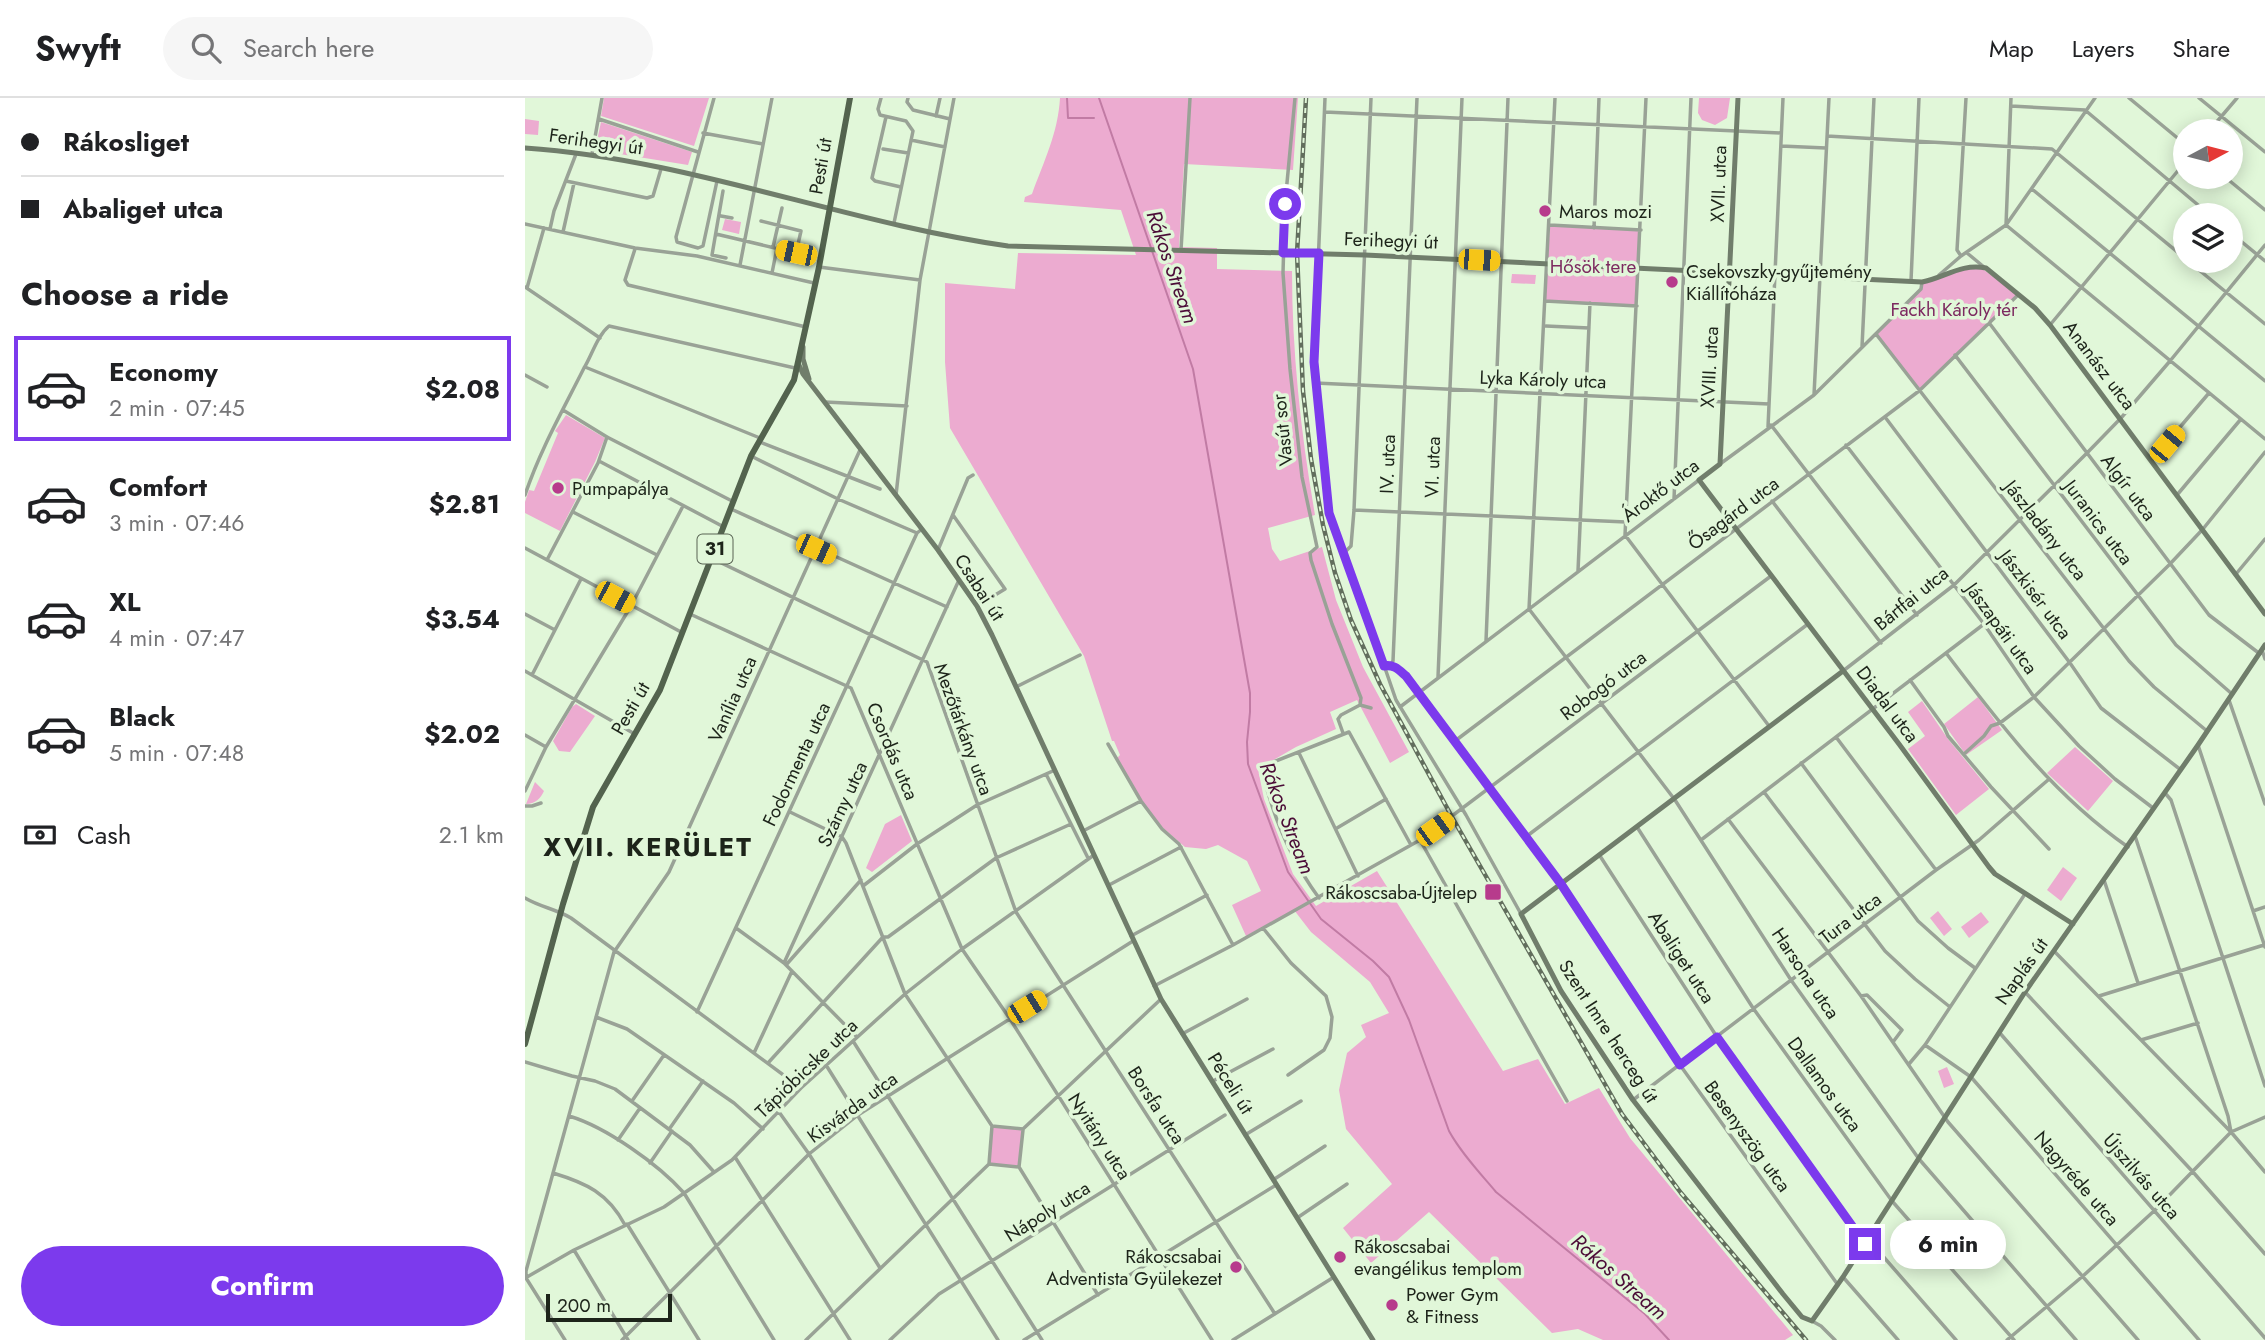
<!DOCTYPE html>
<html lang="en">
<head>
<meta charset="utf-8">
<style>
  :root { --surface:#fff; --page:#f6f6f6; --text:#202124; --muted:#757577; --line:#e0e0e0; --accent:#7c3aed }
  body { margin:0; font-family:Jost,sans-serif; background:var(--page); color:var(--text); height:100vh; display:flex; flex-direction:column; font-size:26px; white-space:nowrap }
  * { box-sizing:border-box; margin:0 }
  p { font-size:23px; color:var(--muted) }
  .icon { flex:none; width:38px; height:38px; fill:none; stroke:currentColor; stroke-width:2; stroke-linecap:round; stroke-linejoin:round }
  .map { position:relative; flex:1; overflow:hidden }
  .drawer { display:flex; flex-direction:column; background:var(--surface); width:525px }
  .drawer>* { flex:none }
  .top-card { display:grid; align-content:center; height:154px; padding:0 21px; background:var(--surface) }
  .needle { width:46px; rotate:83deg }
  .buttons { position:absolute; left:1648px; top:21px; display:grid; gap:14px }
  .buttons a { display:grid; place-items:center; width:70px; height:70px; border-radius:50%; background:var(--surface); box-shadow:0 4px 18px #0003; font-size:35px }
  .scale { position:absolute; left:21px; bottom:18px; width:126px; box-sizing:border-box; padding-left:7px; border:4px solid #1d241a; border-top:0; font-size:19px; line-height:24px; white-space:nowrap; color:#1d241a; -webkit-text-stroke:5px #e1f7d9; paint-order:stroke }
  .end { position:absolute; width:32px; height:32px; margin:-16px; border:9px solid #7c3aed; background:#fff; box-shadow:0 0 0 4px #fff }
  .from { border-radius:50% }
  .bubble { position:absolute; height:49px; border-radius:24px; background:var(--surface); box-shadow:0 4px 18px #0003; font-size:23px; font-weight:700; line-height:49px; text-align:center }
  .car { position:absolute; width:21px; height:42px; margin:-21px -10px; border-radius:9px; box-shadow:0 0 5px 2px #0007; background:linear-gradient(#f5c518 24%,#345 0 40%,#f5c518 0 76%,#345 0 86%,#f5c518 0) }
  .top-card b { display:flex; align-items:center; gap:24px; height:66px; font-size:26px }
  .top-card b+b { border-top:2px solid var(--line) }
  .top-card i { width:18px; height:18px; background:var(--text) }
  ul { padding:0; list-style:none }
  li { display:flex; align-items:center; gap:21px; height:105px; margin:0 14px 10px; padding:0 7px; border:4px solid transparent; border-radius:0px }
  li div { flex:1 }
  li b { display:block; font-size:26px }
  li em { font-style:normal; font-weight:700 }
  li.active { border-color:var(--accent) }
  li>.icon { width:63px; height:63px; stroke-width:1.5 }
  h2 { padding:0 21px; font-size:32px; line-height:84px }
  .pay { display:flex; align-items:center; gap:18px; height:77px; padding:0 21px; font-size:26px }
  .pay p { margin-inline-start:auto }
  .primary-button { display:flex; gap:14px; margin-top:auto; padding:14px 21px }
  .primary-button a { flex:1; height:80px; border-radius:42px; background:var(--accent); color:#fff; font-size:28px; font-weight:700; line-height:80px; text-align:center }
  header { display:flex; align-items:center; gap:42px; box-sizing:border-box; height:98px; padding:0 35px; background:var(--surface); border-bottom:2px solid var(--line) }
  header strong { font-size:33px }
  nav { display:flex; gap:38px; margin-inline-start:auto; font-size:24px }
  .search { width:490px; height:63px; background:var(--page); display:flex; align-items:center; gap:18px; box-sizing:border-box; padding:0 24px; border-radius:38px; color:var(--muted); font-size:26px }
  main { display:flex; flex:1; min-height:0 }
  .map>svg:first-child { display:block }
  .green { fill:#ecabd0 }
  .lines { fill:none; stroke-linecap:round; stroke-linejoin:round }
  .stream { stroke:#c17ba4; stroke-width:2 }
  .street { stroke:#99a296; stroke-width:3.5 }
  .secondary { stroke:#707d6b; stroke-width:5 }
  .primary { stroke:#53634e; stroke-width:6 }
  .rail-casing { stroke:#626e5d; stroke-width:4.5 }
  .rail { stroke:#e1f7d9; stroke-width:2; stroke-dasharray:5; stroke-linecap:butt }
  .route { stroke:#7c3aed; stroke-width:9 }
  .poi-dot { fill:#b73b8c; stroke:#e1f7d9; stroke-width:2.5 }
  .labels { text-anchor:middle; stroke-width:7; stroke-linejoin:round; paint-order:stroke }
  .shield { fill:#e1f7d9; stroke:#586353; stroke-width:2 }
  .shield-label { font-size:18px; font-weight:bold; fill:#1d241a }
  .street-label { font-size:19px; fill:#1d241a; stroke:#e1f7d9 }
  .poi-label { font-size:19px; fill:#1d241a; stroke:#e1f7d9; text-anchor:start }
  .park-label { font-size:19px; fill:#7d2a60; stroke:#e1f7d9 }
  .water-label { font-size:21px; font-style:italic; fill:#4b0c37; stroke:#e1f7d9 }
  .district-label { font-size:26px; font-weight:bold; letter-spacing:2px; fill:#1d241a; stroke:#e1f7d9 }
</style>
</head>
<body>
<header>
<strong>Swyft</strong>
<div class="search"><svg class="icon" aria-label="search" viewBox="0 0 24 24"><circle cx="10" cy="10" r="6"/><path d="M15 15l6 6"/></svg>Search here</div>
<nav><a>Map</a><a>Layers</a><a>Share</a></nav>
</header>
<main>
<section class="drawer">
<div class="top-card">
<b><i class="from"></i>Rákosliget</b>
<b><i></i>Abaliget utca</b>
</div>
<h2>Choose a ride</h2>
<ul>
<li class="active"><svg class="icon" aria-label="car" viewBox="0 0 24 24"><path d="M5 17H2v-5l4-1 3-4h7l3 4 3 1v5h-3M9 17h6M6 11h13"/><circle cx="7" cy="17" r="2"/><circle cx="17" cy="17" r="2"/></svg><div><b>Economy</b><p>2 min · 07:45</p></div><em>$2.08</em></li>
<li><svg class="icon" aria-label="car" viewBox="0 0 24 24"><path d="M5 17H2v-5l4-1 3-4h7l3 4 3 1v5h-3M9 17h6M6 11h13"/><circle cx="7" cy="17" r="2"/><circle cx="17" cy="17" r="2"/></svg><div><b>Comfort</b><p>3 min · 07:46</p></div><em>$2.81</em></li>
<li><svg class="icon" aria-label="car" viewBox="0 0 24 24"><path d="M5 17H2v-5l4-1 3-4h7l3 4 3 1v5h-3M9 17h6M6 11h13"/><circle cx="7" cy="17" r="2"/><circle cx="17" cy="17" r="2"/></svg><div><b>XL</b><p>4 min · 07:47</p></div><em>$3.54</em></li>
<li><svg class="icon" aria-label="car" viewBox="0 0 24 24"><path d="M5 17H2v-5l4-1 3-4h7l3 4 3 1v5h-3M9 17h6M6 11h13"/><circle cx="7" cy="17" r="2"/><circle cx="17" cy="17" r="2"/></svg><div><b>Black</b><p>5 min · 07:48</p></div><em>$2.02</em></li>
</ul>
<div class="pay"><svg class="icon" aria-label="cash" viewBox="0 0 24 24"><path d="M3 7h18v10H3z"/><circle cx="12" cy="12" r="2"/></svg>Cash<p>2.1 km</p></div>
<div class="primary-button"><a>Confirm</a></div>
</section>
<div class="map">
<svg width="1740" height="1242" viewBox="0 0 1740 1242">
  <rect width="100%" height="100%" fill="#e1f7d9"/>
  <path class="green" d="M79,0H184L169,48L76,18Z
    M535,0H773L768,72L659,66L654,149L692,150V171L767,173C767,255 776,336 790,417L743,430L747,451L755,463L797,449L811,502L838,569L884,654L865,665L832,602L805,614L811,631L771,649L733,671L739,701L768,776L791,808L852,773L978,973L1013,961L1040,1006L1074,990L1105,1040L1268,1237L1260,1242H1078L1053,1231L1027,1235L904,1114L846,1165L818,1130L867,1086L821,1031L814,992L822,955L841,939L836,927L864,915L845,884L786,834L769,812L721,838L707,807L736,793L722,763L693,747L681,751L660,749L638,730L617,703L592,660L595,657L589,643H587L559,558L425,330L420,264V185L490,191L493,155L611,157L596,112L499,104L500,99L507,96C519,63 533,35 535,0Z
    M1174,0H1205L1202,20L1190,27L1177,22L1173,15Z
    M0,21L14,23L13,37L0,36Z
    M76,24L167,54L163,67L70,52Z
    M200,121L216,124L214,136L197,132Z
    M1025,127L1116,132L1112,208L1020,203Z
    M1455,169L1493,197L1394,293L1351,236L1396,191L1397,184L1414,177Z
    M987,176L1011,177L1010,186L986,185Z
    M41,317L80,340L70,364L35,433L0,415V404L4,392L9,393L33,335L30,333Z
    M1453,599L1477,632L1441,657L1419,626Z
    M1397,603L1423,641L1464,691L1431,717L1383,651L1400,638L1383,614Z
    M51,606L70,618L45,654L34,653L28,643L47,609Z
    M1550,649L1588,683L1563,713L1522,675Z
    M10,684L19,693C16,700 10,706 1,706Z
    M376,717L387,743L347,774L341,770L360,726Z
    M1538,769L1552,780L1536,803L1522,792Z
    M1413,813L1427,831L1419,838L1405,820Z
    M1456,814L1464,824L1444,840L1436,829Z
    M1422,969L1429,986L1419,990L1413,973Z
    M467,1028L498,1031L494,1069L464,1066Z"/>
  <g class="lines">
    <path class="stream" d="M542,0L543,20H569
      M574,0L668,271L725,595V614L722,644L723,666L763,774L796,821L848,863L864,879L884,922L924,1033C936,1055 955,1075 971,1094L1120,1216L1144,1242"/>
    <path class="street" d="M189,0L151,139L152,144L173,150L178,148L192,83
      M356,0L353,11L355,17L381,23L388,33L369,125
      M383,0L382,4L388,12L425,21
      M770,0L760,106L758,175L765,271L777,379L792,449L785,455L786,462L807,526L836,600L835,607L816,617L813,621L818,635
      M800,0L789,264L804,415L823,463L871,602L941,717L996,816
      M1030,0L1004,511L1150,702L1266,882L1394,1061L1551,1242
      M1121,0L1100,437L1244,628
      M1604,0L1661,47
      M1674,0L1740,54
      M1486,8L1560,12L1685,117
      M800,14L1256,35
      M411,18L415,0
      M361,19L347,80L350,83L376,89
      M74,21L173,54
      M1684,33L1712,0
      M178,35L238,46
      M1302,38L1527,51L1661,161
      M386,42L420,49
      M1256,48L1301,50
      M358,51L383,55
      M67,56L77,0
      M1700,79L1740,112
      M41,83L122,100L128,98L136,71
      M1507,91L1740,283
      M198,93L187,157L201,160
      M196,118L207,120
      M0,126L110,150L172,158L289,185
      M1025,127L1116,132
      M1481,127L1740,341
      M1481,127L1486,0
      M1069,130L1074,0
      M25,131L29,113L51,56
      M38,134L49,85
      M1706,135L1740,163
      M191,136L271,155L276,133L236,123
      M248,149L257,110
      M110,151L100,182L103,187L281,229
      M656,152L665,0
      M1442,155L1459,169
      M1436,158L1432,152L1441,0
      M1663,163L1740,226
      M215,167L247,0
      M294,169L395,182
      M247,175L252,150
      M1414,177L1436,158L1481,127L1570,0
      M1386,183L1394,0
      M0,189L75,240
      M2,190L19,130
      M1020,203L1112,208
      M1465,226L1684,517L1735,556
      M1525,227L1661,63
      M1021,228L1064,230
      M1351,236L1604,563L1629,589L1682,633
      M1337,249L1349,0
      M1430,257L1651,547L1707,596
      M60,269L235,340
      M0,277L22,289
      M790,285L1244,306
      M1289,297L1304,0
      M300,304L382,308
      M38,312L82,339L207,403
      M1360,319L1545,565L1576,610L1656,672
      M1246,327L1392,517
      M1243,329L1258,0
      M235,344L355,391
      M1321,347L1459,526L1509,599L1554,648L1590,681L1628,710
      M226,358L313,401L392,435
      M1627,362L1684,295
      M74,363L197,428
      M1195,366L1289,297L1396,191L1397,184
      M0,397C15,352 38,312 59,270C67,257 72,238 84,228L270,270
      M371,397L395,182L429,0
      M1652,397L1716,321
      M1149,401L1166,0
      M1247,403L1356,545
      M206,411L422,509
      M829,412L1101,424
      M48,414L132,457
      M428,417L480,491L452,508
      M0,450L156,534
      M413,452L443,380L448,377
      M820,454L826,448L829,412L846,0
      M186,460L402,564L491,814L750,1216
      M22,462L73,365L82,339
      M1053,473L1065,205
      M1711,476L1740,441
      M0,516L30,532
      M165,516L326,590L437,851L485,921L687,1242
      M961,543L983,0
      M1737,552L1740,561
      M1421,555C1476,627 1527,696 1603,749
      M865,567L872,570L881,578L1036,787L1155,967L1313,1187
      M865,567L868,563L892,0
      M0,573L108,635
      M1318,573L1429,487L1562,355L1596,320L1645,263L1740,147
      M7,577L56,481
      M913,579L937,0
      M1385,582L1419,629L1423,638L1466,689L1524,751
      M491,589L555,557
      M1704,602L1740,706
      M835,607L846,610
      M875,609L1174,382
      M0,637L21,649
      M1311,639L1411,772
      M930,643L1394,293L1493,197
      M583,646L616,703L637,731L654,746L708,847
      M1673,647L1740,849
      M774,655L833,778
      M1439,656L1459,638L1466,628L1475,625L1509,599L1644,467L1678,431L1740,354
      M1276,665L1393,823L1423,850L1450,870
      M521,676L563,760
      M0,693L21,649L106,508L158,408
      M1239,694L1360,853L1390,881L1425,909
      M1640,695L1646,702L1740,988
      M0,708H7L16,705
      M265,714L317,739L321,745L380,896L467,1028
      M1203,721L1336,898L1423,1024L1613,1242
      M1112,729L1228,910L1367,1103L1489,1242
      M812,730L861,701
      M558,733L616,703
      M1002,738L1283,526
      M1610,738L1703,1018L1706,1034
      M895,742L1042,1003
      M1176,742L1459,526
      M1075,758L1192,939L1340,1146
      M1579,782L1613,885
      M584,787L656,749
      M338,788L392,746L452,707L530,672
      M0,800C15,809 31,811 46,820L276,990
      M794,800C767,763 748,719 738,675L746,665L824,634L886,747
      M1728,813L1740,809
      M211,830L259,865L332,939
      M738,830L766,865L801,898L807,919L805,940L799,952L763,977
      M606,838L682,797
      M1529,853L1706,1034L1740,1074
      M259,865L434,482
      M261,867L336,782
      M629,888L708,847L895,742L1246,478
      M1500,894L1668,1074L1740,1156
      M1336,898L1342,897L1377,932L1368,944
      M1574,898L1739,847
      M172,914L392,435L397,431
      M71,919L102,931L209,1005L238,1031
      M1474,934L1740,1240
      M657,936L722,901
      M1616,942L1673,925
      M328,943L517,1242
      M1400,947L1446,979L1674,1242
      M229,955L267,873
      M0,964L47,978L70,983L90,991L165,1047L189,1074
      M243,965L358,839H363L471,760L546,726
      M1384,966L1400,947L1500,796
      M301,967L473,1242
      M688,983L748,951
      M1108,1002L1411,772L1454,742L1523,682
      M107,1003L139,957
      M254,1014L284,1056L355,1170
      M44,1018C81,1029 133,1066 159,1095L249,1242
      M145,1030L178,983
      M498,1031L636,901
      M720,1037L776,1003
      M93,1042L115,1010
      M210,1059L325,1242
      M125,1065L147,1033
      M464,1066L467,1028L498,1031
      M464,1066L494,1069L498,1032
      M494,1069L573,1197
      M28,1075C61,1085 83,1095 100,1127
      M748,1082L800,1048
      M772,1120L822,1086
      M102,1126L174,1242
      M1343,1141L1431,1242
      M49,1152L103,1242
      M2,1179L49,1152L139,1109L207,1062L276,990L380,896L437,851L569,757
      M1318,1179L1373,1242
      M1287,1223L1296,1228L1310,1242
      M40,1242L1,1180V1173L89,854L144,774L335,352
      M97,1242L284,1056L333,1017L608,843
      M281,1242L464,1066
      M365,1242L414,1196L700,1017
      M499,1242L751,1087
      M708,1242L809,1179
      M1482,1242L1558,1178L1629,1113L1706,1034L1740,1019"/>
    <path class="secondary" d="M1213,0L1195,366L1174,382L1374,646L1464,769L1470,776L1548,826
      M0,50C164,61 320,125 483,148L840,157L1397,184C1419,180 1436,165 1461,170L1510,210L1525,227L1740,516
      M278,249V261L284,281
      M273,265L278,276L413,452L452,508L467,537L636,901L848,1242
      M1318,573L996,816L1036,893L1108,1002L1258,1196L1277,1219L1287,1223L1318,1179L1500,894L1673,647L1740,547"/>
    <path class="primary" d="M0,946L38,806L68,709L135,592L226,358L269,282L294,169L325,0"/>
    <defs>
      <path id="rail" d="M781,0L772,155L778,293L786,361L798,427L810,475L826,522L855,586L927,719L1097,1016L1156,1095L1281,1242"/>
    </defs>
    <use href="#rail" class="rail-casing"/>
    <use href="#rail" class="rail"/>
  </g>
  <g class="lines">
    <path class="route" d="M760,106L758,155H794L789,264L804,415L859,568C869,566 874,572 881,578L1036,786L1155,967L1192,939L1340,1146"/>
  </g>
  <g class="poi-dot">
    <circle cx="1020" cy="113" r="7"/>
    <circle cx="1147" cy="184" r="7"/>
    <circle cx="33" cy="390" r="7"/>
    <rect x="959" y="785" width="18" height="18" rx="3.5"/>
    <circle cx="815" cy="1159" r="7"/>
    <circle cx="711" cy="1169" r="7"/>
    <circle cx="867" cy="1207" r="7"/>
  </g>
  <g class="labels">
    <rect class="shield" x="172.5" y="436.5" width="35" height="29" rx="5"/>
    <g class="shield-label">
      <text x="190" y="457">31</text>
    </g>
    <g class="street-label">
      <text transform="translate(71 43) rotate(8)" y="7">Ferihegyi út</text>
      <text transform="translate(295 68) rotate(-80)" y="7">Pesti út</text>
      <text transform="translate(1193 86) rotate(-88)" y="7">XVII. utca</text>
      <text transform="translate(866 142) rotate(2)" y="7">Ferihegyi út</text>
      <text transform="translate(1575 267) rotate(53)" y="7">Ananász utca</text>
      <text transform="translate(1184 269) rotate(-87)" y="7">XVIII. utca</text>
      <text transform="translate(1018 281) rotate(2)" y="7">Lyka Károly utca</text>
      <text transform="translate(757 332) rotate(-96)" y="7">Vasút sor</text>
      <text transform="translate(862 366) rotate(-88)" y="7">IV. utca</text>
      <text transform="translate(907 369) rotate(-88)" y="7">VI. utca</text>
      <text transform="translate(1604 389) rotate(53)" y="7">Algír utca</text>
      <text transform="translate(1135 392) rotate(-37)" y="7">Ároktő utca</text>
      <text transform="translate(1208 415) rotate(-37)" y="7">Ősagárd utca</text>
      <text transform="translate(1574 424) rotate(53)" y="7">Juranics utca</text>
      <text transform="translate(1521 432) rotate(52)" y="7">Jászladány utca</text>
      <text transform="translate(455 489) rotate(57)" y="7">Csabai út</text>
      <text transform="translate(1511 496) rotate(53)" y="7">Jászkisér utca</text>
      <text transform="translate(1386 500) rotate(-39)" y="7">Bártfai utca</text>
      <text transform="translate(1477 530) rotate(54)" y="7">Jászapáti utca</text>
      <text transform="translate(1078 587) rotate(-37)" y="7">Robogó utca</text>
      <text transform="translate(207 601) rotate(-66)" y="7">Vanília utca</text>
      <text transform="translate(1363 606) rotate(53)" y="7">Diadal utca</text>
      <text transform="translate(105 610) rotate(-60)" y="7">Pesti út</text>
      <text transform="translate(439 631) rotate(70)" y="7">Mezőtárkány utca</text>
      <text transform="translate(368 653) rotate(67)" y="7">Csordás utca</text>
      <text transform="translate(271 666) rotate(-65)" y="7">Fodormenta utca</text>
      <text transform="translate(317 706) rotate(-65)" y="7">Szárny utca</text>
      <text transform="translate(1325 820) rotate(-37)" y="7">Tura utca</text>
      <text transform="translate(1157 859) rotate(57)" y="7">Abaliget utca</text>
      <text transform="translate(1496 873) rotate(-55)" y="7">Naplás út</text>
      <text transform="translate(1281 875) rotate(56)" y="7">Harsona utca</text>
      <text transform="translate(1084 933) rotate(57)" y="7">Szent Imre herceg út</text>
      <text transform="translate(281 970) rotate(-44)" y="7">Tápióbicske utca</text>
      <text transform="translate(706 985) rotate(58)" y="7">Péceli út</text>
      <text transform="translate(1300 986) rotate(54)" y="7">Dallamos utca</text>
      <text transform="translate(632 1007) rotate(57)" y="7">Borsfa utca</text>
      <text transform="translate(327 1009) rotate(-36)" y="7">Kisvárda utca</text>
      <text transform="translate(575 1038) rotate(57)" y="7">Nyitány utca</text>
      <text transform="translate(1223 1038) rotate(54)" y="7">Besenyszög utca</text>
      <text transform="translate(1617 1078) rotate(49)" y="7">Újszilvás utca</text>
      <text transform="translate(1552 1080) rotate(49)" y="7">Nagyréde utca</text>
      <text transform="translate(522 1113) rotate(-32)" y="7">Nápoly utca</text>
    </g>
    <g class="poi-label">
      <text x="1034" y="120">Maros mozi</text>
      <text x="1161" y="180">Csekovszky-gyűjtemény<tspan x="1161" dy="22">Kiállítóháza</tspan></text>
      <text x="47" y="397">Pumpapálya</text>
      <text x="952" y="801" text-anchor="end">Rákoscsaba-Újtelep</text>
      <text x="829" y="1155">Rákoscsabai<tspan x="829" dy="22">evangélikus templom</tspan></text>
      <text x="697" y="1165" text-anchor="end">Rákoscsabai<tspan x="697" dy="22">Adventista Gyülekezet</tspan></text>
      <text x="881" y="1203">Power Gym<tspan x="881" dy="22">&amp; Fitness</tspan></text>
    </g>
    <g class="park-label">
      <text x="1068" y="175">Hősök tere</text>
      <text x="1429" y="218">Fackh Károly tér</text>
    </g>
    <g class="water-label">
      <text transform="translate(647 169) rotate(71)" y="7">Rákos Stream</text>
      <text transform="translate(762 720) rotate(69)" y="7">Rákos Stream</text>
      <text transform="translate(1094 1179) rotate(41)" y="7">Rákos Stream</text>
    </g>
    <g class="district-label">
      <text x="123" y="758">XVII. KERÜLET</text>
    </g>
  </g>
</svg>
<div class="buttons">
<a><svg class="needle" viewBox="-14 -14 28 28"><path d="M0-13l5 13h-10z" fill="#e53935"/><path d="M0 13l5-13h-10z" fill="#757577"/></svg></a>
<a><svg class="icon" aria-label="layers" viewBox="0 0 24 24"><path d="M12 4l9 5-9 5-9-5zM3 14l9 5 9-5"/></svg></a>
</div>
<div class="scale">200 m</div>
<i class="end from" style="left:760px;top:106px"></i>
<i class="end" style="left:1340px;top:1146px"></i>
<div class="bubble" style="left:1365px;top:1122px;width:116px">6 min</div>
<i class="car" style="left:271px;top:155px;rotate:282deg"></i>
<i class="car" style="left:954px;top:162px;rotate:93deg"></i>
<i class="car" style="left:1642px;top:346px;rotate:40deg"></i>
<i class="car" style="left:291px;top:451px;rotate:114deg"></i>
<i class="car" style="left:90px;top:499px;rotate:118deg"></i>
<i class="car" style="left:910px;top:731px;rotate:54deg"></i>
<i class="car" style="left:502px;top:909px;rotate:58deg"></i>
</div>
</main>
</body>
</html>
